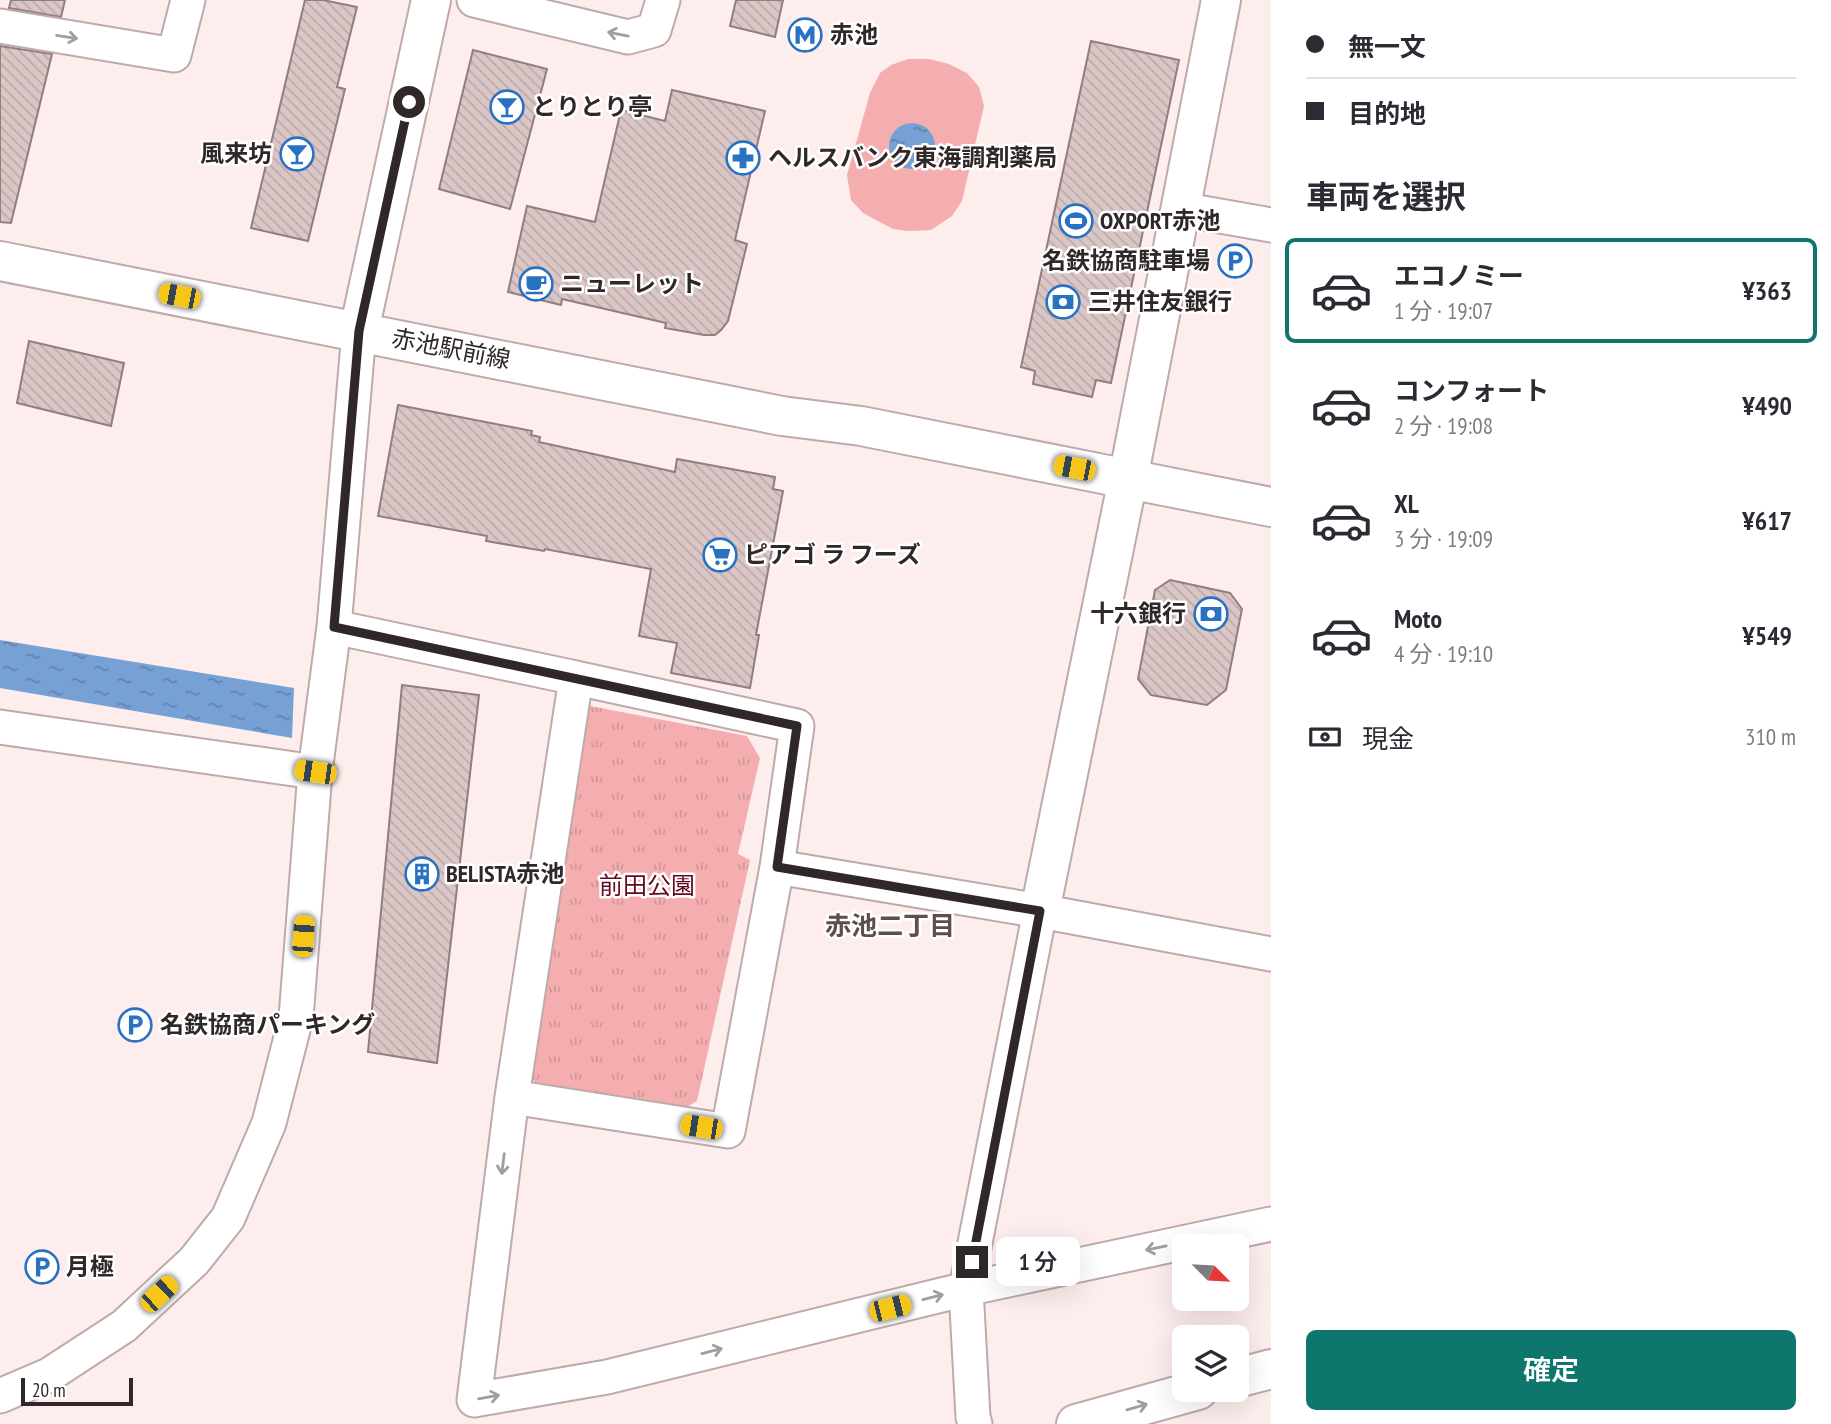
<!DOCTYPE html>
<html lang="ja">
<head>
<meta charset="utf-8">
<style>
  :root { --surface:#fff; --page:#f2f2f3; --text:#2b2b33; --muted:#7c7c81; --line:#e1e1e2; --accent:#0f766e }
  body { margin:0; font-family:"PT Sans Narrow","Noto Sans JP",sans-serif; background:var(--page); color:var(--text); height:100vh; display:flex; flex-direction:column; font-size:26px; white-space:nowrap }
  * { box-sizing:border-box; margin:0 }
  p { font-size:23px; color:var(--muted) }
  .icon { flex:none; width:38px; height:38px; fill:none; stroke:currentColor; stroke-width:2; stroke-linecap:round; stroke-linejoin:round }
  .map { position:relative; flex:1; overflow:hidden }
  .drawer { display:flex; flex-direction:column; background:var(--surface); width:560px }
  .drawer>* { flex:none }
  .hud { display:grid; align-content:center; height:154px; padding:0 35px; background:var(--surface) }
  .needle { width:46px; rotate:114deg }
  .fabs { position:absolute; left:1172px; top:1234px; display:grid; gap:14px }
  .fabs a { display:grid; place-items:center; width:77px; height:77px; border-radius:10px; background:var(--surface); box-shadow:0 7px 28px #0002; font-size:35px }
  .scale { position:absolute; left:21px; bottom:18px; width:112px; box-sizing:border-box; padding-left:7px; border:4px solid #2f2728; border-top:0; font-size:19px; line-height:24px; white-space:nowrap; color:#2f2728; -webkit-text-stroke:5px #fff; paint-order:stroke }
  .end { position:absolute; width:32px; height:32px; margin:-16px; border:9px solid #2f2728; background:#fff; box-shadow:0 0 0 4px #fff }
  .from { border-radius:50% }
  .bubble { position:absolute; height:49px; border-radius:10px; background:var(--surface); box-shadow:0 7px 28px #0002; font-size:23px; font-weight:600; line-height:49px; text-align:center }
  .car { position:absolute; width:21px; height:42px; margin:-21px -10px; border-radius:9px; box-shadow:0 0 5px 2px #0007; background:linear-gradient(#f5c518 24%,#345 0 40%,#f5c518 0 76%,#345 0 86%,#f5c518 0) }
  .hud b { display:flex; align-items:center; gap:24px; height:66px; font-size:26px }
  .hud b+b { border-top:2px solid var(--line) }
  .hud i { width:18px; height:18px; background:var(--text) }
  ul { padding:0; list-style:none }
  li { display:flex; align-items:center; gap:21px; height:105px; margin:0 14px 10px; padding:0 21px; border:4px solid transparent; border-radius:10px }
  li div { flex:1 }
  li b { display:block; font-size:26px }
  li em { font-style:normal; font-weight:600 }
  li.active { border-color:var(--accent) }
  li>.icon { width:63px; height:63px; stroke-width:1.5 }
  h2 { padding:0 35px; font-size:32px; line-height:84px }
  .pay { display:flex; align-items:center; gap:18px; height:77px; padding:0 35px; font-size:26px }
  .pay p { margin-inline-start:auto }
  .button { display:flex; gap:14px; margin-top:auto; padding:14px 35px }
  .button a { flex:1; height:80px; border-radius:10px; background:var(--accent); color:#fff; font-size:28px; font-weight:600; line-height:80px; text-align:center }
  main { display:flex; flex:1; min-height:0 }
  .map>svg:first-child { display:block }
  .green { fill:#f5aeb0 }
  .park { fill:url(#park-tufts) }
  .water { fill:url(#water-ripples) }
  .building { fill:url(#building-back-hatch); stroke:#917e7f; stroke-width:2 }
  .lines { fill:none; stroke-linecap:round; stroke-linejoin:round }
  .street-casing { stroke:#bfaaab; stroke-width:37 }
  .secondary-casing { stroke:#bfaaab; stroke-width:42 }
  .highway-casing { stroke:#bfaaab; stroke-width:42 }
  .street { stroke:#fff; stroke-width:33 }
  .secondary { stroke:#fff; stroke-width:38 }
  .highway { stroke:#fff; stroke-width:38 }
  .oneway { stroke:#a19e9e }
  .route { stroke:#2f2728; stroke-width:9 }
  .labels { text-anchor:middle; stroke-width:5; stroke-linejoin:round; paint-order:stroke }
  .poi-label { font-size:24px; font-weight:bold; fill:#2f2728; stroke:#fff; text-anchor:start }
  .street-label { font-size:24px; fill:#2f2728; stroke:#fff }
  .park-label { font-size:24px; fill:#62081c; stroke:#fff }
  .neighbourhood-label { font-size:26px; font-weight:bold; fill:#604e4f; stroke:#fff }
</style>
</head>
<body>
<main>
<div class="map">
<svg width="1271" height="1424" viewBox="0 0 1271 1424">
  <defs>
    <pattern id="park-tufts" width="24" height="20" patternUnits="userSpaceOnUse" patternTransform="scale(1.75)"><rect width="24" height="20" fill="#f5aeb0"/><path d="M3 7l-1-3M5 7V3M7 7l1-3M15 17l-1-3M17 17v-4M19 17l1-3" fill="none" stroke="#d29697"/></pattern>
    <pattern id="water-ripples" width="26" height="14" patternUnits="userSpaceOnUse" patternTransform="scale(1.75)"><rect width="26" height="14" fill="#77a1d5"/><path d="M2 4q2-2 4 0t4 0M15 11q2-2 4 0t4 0" fill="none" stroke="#6283ad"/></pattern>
    <pattern id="building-back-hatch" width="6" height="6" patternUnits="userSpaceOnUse" patternTransform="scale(1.75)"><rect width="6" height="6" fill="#dbc6c6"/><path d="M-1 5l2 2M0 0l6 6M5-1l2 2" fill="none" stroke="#bcaaaa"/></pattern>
  </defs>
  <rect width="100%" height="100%" fill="#feeded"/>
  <path class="green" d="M908,59H929L949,64L967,73L979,87L984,106L962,201L952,216L931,230L908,231L893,229L863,213L851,200L847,175L870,93L880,73L891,65Z"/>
  <path class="park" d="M590,706L747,736L760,758L738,854L750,860L697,1101L682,1110L536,1083L522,1069L575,722Z"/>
  <path class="water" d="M889 146a23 23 0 1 1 46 0a23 23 0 1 1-46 0Z
    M0,640L294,688L292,738L0,688Z"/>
  <path class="building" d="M11,0H65L61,17L9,8Z
    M305,0H323L357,7L337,87L345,89L308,241L251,228Z
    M736,0H783L775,37L730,26Z
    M1091,41L1179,60L1111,383L1096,380L1092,397L1033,384L1035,371L1021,367Z
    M0,46L52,54L11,223L0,222Z
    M473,50L547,69L510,209L439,189Z
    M672,90L765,111L735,240L747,244L728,321L721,330L715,335H704L665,328L666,323L562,299L561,305L508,292L527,206L595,222L621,110L665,121Z
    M29,341L124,363L111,426L17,403Z
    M398,405L532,431L531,435L540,437L539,442L675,472L677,459L775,477L773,489L783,491L756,635H759L750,688L671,673L677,643L639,636L651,569L545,549L544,551L486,541L487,536L378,516Z
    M1170,580L1230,593L1242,609L1226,690L1207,705L1151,695L1138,679L1155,590Z
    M402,685L479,695L437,1063L368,1052Z"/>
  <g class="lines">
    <defs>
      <path id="street" d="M474,0L628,37L654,30L663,0
        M0,26L174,55L188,0
        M1180,209L1271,225
        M334,627L576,678
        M0,727L315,772
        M777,867L1040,911L1271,954
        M512,1097L728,1131L777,867L797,726L576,678L512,1097L474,1400L607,1377L966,1289L1271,1224
        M0,1396L49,1375L124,1326L194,1261L228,1218L269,1123L296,1018L315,772L334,627L359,331
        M975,1424L973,1417L966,1289L1040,911"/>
      <path id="secondary" d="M0,261L782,416L861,426L1128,479L1221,0
        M359,331L431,0
        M1040,911L1128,479L1271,507"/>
      <path id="highway" d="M1237,1378L1271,1369
        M1076,1424L1198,1390"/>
    </defs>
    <use href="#street" class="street-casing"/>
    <use href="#secondary" class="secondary-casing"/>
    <use href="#highway" class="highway-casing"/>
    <use href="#street" class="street"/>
    <use href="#secondary" class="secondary"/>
    <use href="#highway" class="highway"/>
  </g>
  <defs><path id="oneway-shaft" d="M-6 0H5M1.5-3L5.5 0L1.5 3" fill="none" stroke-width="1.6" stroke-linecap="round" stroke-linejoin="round" transform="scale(1.75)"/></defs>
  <g class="oneway">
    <use href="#oneway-shaft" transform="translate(618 34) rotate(-169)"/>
    <use href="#oneway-shaft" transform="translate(67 37) rotate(9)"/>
    <use href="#oneway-shaft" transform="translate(503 1164) rotate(97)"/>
    <use href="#oneway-shaft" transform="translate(1156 1248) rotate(168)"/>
    <use href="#oneway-shaft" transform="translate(933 1297) rotate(-14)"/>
    <use href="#oneway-shaft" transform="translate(712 1351) rotate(-14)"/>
    <use href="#oneway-shaft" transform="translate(489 1397) rotate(-10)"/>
    <use href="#oneway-shaft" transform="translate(1137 1407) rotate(-16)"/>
  </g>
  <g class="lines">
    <path class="route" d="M409,102L359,331L334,627L797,726L777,867L1040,911L972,1262"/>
  </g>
  <defs>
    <symbol id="metro-ring" viewBox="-11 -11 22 22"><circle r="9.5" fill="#fff" stroke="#2972c2" stroke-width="1.5"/><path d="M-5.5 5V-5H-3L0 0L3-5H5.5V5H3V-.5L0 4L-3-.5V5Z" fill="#2972c2"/></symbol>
    <symbol id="bar-ring" viewBox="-11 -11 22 22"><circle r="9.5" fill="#fff" stroke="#2972c2" stroke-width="1.5"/><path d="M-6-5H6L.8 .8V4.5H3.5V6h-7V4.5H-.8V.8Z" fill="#2972c2"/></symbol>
    <symbol id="pharmacy-ring" viewBox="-11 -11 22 22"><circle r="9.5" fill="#fff" stroke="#2972c2" stroke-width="1.5"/><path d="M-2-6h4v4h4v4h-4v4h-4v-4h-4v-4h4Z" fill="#2972c2"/></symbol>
    <symbol id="stadium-ring" viewBox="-11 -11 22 22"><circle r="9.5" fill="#fff" stroke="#2972c2" stroke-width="1.5"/><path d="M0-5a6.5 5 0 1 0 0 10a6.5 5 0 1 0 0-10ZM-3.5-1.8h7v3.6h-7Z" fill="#2972c2"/></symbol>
    <symbol id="parking-ring" viewBox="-11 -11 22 22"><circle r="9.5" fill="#fff" stroke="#2972c2" stroke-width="1.5"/><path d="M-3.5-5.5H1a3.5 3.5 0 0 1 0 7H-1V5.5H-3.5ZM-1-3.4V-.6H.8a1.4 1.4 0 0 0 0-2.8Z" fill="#2972c2"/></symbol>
    <symbol id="cafe-ring" viewBox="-11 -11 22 22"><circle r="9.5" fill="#fff" stroke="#2972c2" stroke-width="1.5"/><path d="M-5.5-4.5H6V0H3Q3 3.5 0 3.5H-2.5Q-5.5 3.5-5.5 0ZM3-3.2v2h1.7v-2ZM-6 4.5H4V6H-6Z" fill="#2972c2"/></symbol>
    <symbol id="bank-ring" viewBox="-11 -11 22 22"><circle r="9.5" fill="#fff" stroke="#2972c2" stroke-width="1.5"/><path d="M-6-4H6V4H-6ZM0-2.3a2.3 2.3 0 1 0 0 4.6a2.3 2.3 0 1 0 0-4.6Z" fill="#2972c2"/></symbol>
    <symbol id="supermarket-ring" viewBox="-11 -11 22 22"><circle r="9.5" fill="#fff" stroke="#2972c2" stroke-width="1.5"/><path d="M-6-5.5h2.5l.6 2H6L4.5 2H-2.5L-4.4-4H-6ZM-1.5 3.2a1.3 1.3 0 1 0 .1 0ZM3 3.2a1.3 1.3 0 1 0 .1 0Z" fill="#2972c2"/></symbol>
    <symbol id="building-ring" viewBox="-11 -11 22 22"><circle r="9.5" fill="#fff" stroke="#2972c2" stroke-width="1.5"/><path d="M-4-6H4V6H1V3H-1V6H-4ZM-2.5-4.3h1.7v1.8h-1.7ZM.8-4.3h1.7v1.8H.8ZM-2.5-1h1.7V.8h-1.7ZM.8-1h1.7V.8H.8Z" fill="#2972c2"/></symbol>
  </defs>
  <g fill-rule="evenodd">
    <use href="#metro-ring" x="786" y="16" width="38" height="38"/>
    <use href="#bar-ring" x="488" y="88" width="38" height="38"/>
    <use href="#bar-ring" x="278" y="135" width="38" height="38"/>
    <use href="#pharmacy-ring" x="724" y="139" width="38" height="38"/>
    <use href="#stadium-ring" x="1057" y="202" width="38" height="38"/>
    <use href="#parking-ring" x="1216" y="242" width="38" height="38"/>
    <use href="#cafe-ring" x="517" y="265" width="38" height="38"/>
    <use href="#bank-ring" x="1044" y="283" width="38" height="38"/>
    <use href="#supermarket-ring" x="701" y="536" width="38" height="38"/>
    <use href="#bank-ring" x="1192" y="595" width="38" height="38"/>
    <use href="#building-ring" x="403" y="855" width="38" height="38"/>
    <use href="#parking-ring" x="116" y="1006" width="38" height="38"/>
    <use href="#parking-ring" x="23" y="1248" width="38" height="38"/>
  </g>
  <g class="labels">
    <g class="poi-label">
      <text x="830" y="43">赤池</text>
      <text x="532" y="115">とりとり亭</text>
      <text x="272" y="162" text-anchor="end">風来坊</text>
      <text x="768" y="166">ヘルスバンク東海調剤薬局</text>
      <text x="1100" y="229">OXPORT赤池</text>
      <text x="1210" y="269" text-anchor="end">名鉄協商駐車場</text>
      <text x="560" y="292">ニューレット</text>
      <text x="1088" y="310">三井住友銀行</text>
      <text x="744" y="563">ピアゴ ラ フーズ</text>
      <text x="1186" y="622" text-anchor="end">十六銀行</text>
      <text x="446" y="882">BELISTA赤池</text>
      <text x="160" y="1033">名鉄協商パーキング</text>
      <text x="66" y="1275">月極</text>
    </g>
    <g class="street-label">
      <text transform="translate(451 349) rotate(11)" y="8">赤池駅前線</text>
    </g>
    <g class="park-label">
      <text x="647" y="894">前田公園</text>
    </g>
    <g class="neighbourhood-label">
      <text x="890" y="935">赤池二丁目</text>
    </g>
  </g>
</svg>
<div class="fabs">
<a><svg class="needle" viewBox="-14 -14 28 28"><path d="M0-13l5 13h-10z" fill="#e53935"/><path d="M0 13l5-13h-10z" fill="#7c7c81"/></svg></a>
<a><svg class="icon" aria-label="layers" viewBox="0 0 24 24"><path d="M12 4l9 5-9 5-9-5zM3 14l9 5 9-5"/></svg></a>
</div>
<div class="scale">20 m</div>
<i class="end from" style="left:409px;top:102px"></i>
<i class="end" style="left:972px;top:1262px"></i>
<div class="bubble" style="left:996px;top:1237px;width:84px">1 分</div>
<i class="car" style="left:179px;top:296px;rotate:281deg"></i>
<i class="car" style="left:1074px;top:468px;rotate:281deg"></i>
<i class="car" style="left:315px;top:772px;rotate:278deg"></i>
<i class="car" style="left:303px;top:936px;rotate:4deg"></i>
<i class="car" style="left:701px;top:1127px;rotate:279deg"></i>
<i class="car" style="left:159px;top:1294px;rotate:47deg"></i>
<i class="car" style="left:890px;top:1308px;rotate:76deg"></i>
</div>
<section class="drawer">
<div class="hud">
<b><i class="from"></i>無一文</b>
<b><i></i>目的地</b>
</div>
<h2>車両を選択</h2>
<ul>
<li class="active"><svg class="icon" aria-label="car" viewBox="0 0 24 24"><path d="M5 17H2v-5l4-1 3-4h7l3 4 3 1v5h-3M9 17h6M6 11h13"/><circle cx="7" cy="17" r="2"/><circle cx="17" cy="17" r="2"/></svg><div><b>エコノミー</b><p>1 分 · 19:07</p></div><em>¥363</em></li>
<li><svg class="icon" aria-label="car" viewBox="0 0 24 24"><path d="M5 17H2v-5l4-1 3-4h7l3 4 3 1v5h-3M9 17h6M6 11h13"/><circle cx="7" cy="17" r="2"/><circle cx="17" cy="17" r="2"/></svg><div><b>コンフォート</b><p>2 分 · 19:08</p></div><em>¥490</em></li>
<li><svg class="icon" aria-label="car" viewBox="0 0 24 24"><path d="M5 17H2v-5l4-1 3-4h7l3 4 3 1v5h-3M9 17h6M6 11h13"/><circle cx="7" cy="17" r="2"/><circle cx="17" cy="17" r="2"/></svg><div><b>XL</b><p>3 分 · 19:09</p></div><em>¥617</em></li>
<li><svg class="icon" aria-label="car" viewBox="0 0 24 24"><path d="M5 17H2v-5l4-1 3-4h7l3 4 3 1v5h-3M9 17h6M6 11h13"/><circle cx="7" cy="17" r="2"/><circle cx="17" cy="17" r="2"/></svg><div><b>Moto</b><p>4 分 · 19:10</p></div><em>¥549</em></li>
</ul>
<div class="pay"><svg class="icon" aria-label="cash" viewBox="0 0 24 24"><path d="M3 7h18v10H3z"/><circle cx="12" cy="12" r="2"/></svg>現金<p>310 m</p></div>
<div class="button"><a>確定</a></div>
</section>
</main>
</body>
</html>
